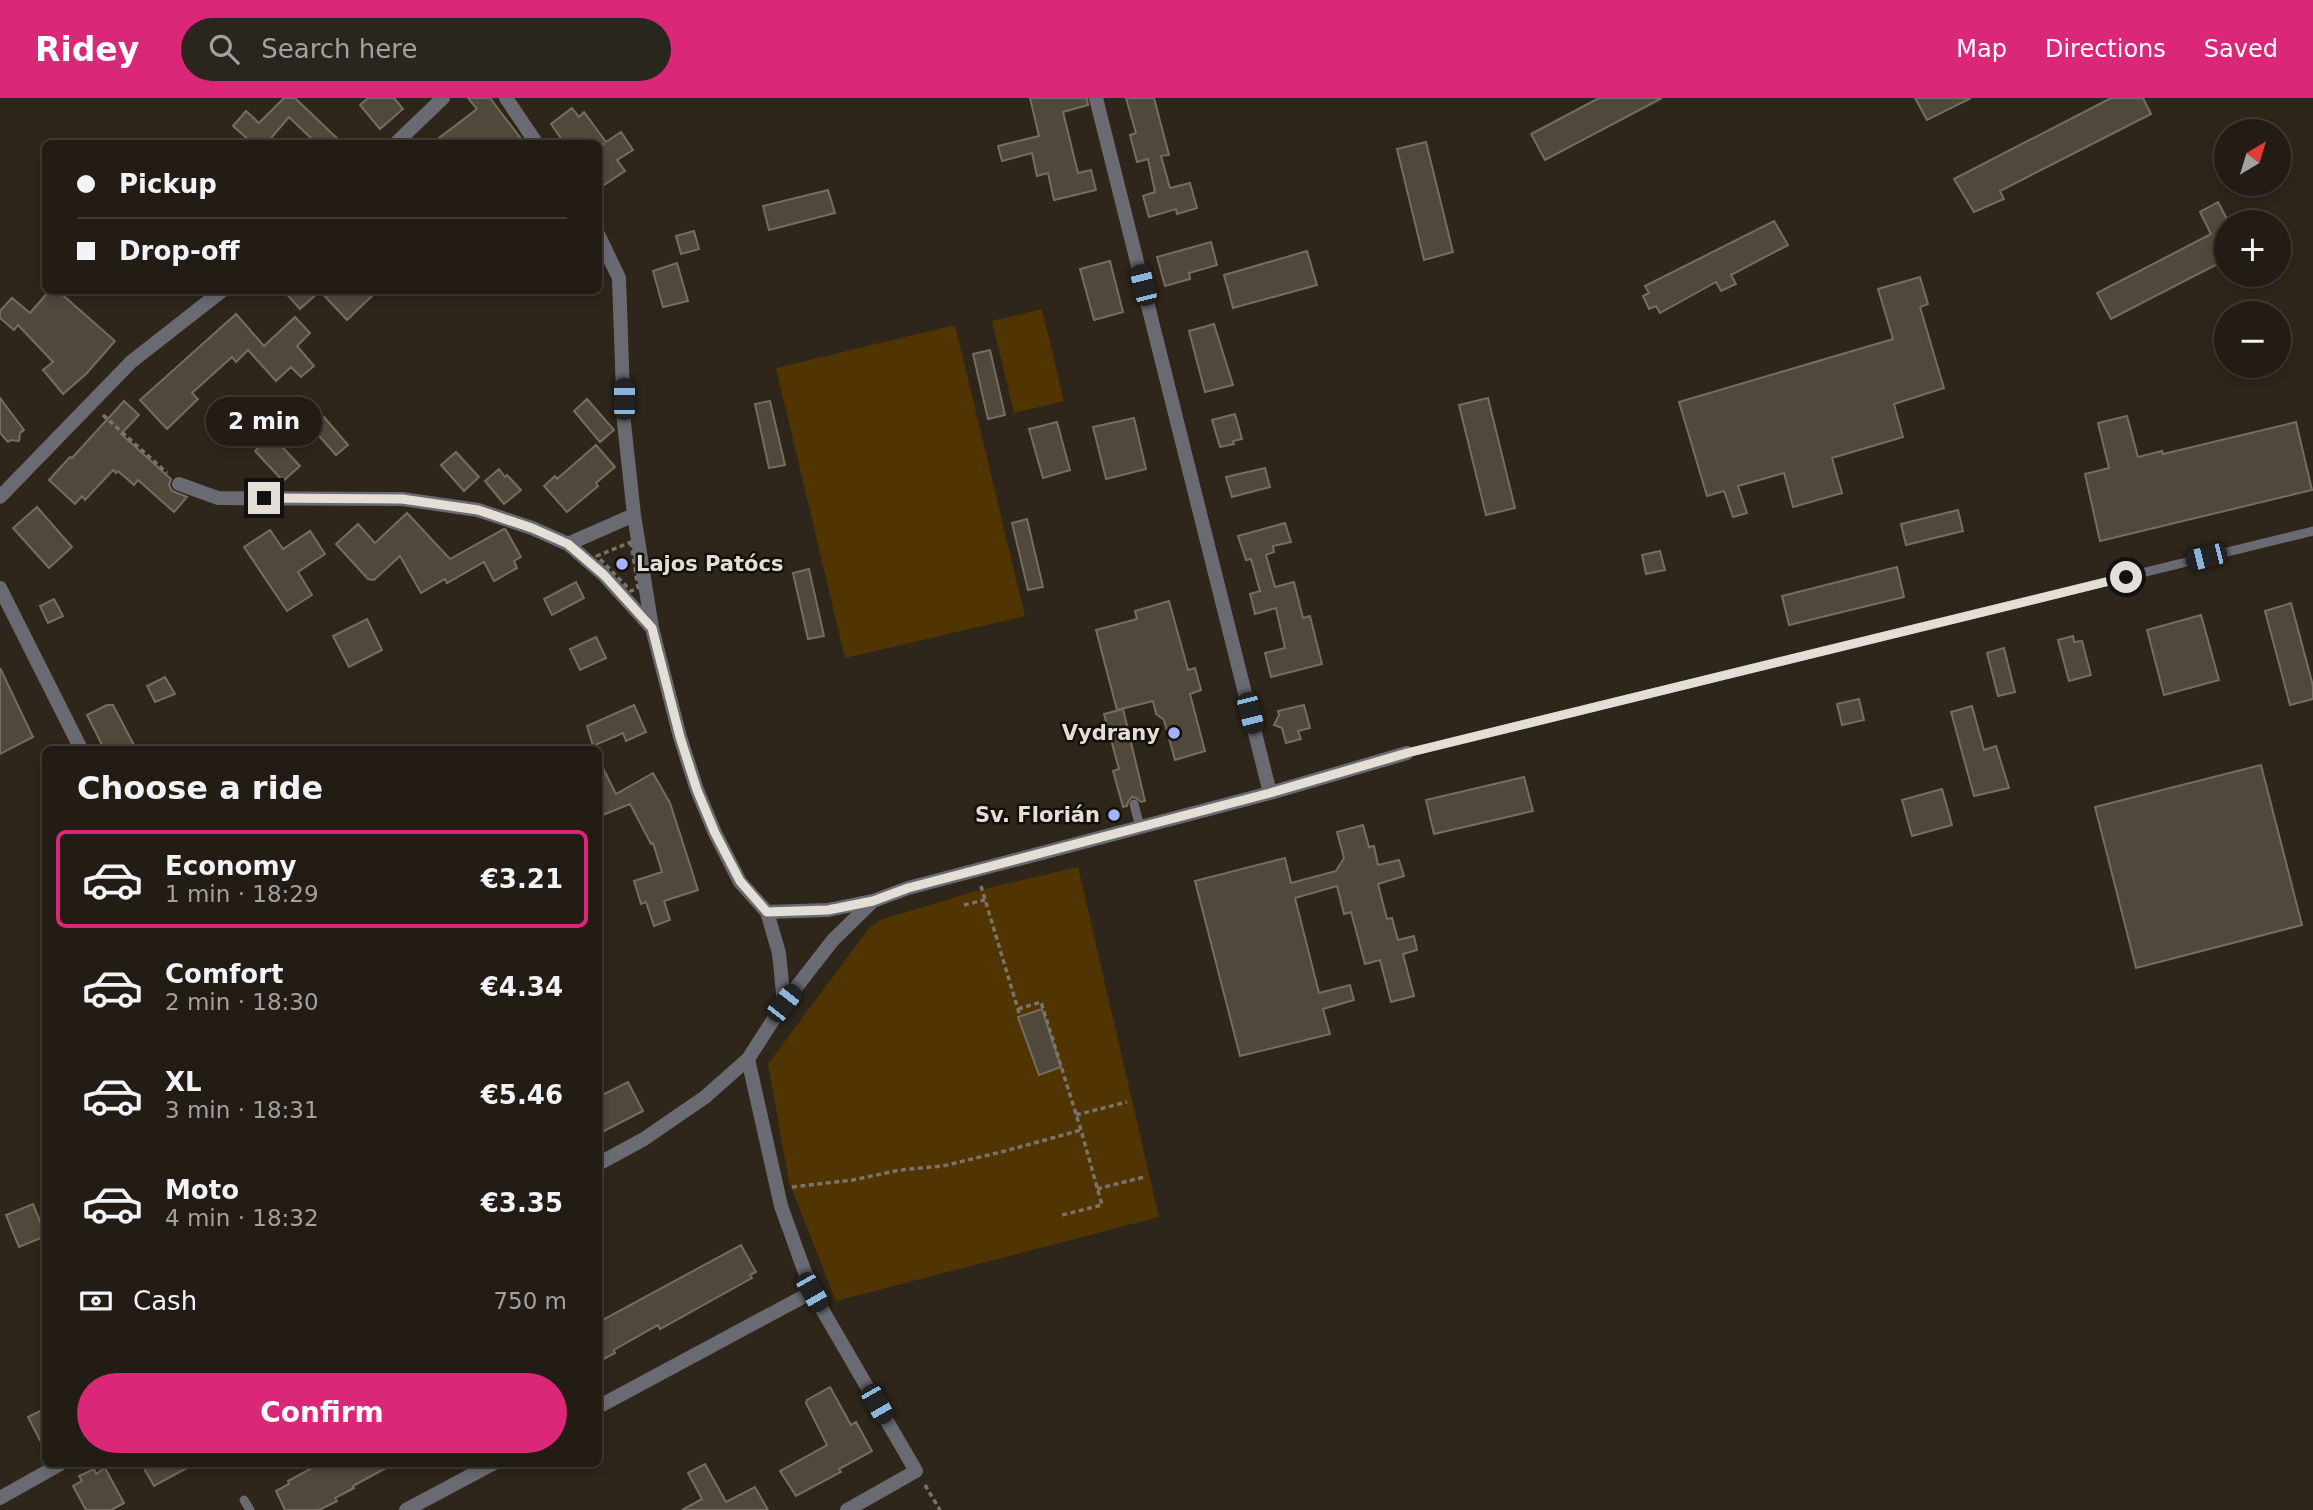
<!DOCTYPE html>
<html lang="en">
<head>
<meta charset="utf-8">
<style>
  :root { --surface:#221c14; --page:#2a251d; --text:#f1f3f6; --muted:#a2a1a0; --line:#3f3a34; --accent:#db2777 }
  body { margin:0; font-family:"DejaVu Sans",sans-serif; background:var(--page); color:var(--text); height:100vh; display:flex; flex-direction:column; font-size:26px; white-space:nowrap }
  * { box-sizing:border-box; margin:0 }
  p { font-size:23px; color:var(--muted) }
  .icon { flex:none; width:38px; height:38px; fill:none; stroke:currentColor; stroke-width:2; stroke-linecap:round; stroke-linejoin:round }
  .map { position:relative; flex:1; overflow:hidden }
  .panel { position:absolute; left:42px; top:648px; width:560px; height:721px; display:flex; flex-direction:column; background:var(--surface); border-radius:10px; box-shadow:0 4px 10px #0003,0 0 0 2px var(--line) }
  .panel>* { flex:none }
  .guide { position:absolute; left:42px; top:42px; width:560px; height:154px; border-radius:10px; box-shadow:0 4px 10px #0003,0 0 0 2px var(--line); display:grid; align-content:center; height:154px; padding:0 35px; background:var(--surface) }
  .needle { width:46px; rotate:38deg }
  .fabs { position:absolute; left:2214px; top:21px; display:grid; gap:14px }
  .fabs a { display:grid; place-items:center; width:77px; height:77px; border-radius:50%; background:var(--surface); box-shadow:0 4px 10px #0003,0 0 0 2px var(--line); font-size:35px }
  .end { position:absolute; width:32px; height:32px; margin:-16px; border:9px solid #e3ded6; background:#111; box-shadow:0 0 0 4px #111 }
  .from { border-radius:50% }
  .bubble { position:absolute; height:49px; border-radius:24px; background:var(--surface); box-shadow:0 4px 10px #0003,0 0 0 2px var(--line); font-size:23px; font-weight:600; line-height:49px; text-align:center }
  .car { position:absolute; width:21px; height:42px; margin:-21px -10px; border-radius:9px; box-shadow:0 0 5px 2px #0007; background:linear-gradient(#222 24%,#8ab4d8 0 40%,#222 0 76%,#8ab4d8 0 86%,#222 0) }
  .guide b { display:flex; align-items:center; gap:24px; height:66px; font-size:26px }
  .guide b+b { border-top:2px solid var(--line) }
  .guide i { width:18px; height:18px; background:var(--text) }
  ul { padding:0; list-style:none }
  li { display:flex; align-items:center; gap:21px; height:98px; margin:0 14px 10px; padding:0 21px; border:4px solid transparent; border-radius:10px }
  li div { flex:1 }
  li b { display:block; font-size:26px }
  li em { font-style:normal; font-weight:600 }
  li.selected { border-color:var(--accent) }
  li>.icon { width:63px; height:63px; stroke-width:1.5 }
  h2 { padding:0 35px; font-size:32px; line-height:84px }
  .pay { display:flex; align-items:center; gap:18px; height:77px; padding:0 35px; font-size:26px }
  .pay p { margin-inline-start:auto }
  .button { display:flex; gap:14px; margin-top:auto; padding:14px 35px }
  .button a { flex:1; height:80px; border-radius:42px; background:var(--accent); color:#fff; font-size:28px; font-weight:600; line-height:80px; text-align:center }
  header { display:flex; align-items:center; gap:42px; box-sizing:border-box; height:98px; padding:0 35px; background:var(--accent); color:#fff }
  header strong { font-size:33px }
  nav { display:flex; gap:38px; margin-inline-start:auto; font-size:24px }
  .search { width:490px; height:63px; background:var(--page); display:flex; align-items:center; gap:18px; box-sizing:border-box; padding:0 24px; border-radius:38px; color:var(--muted); font-size:26px }
  .map>svg:first-child { display:block }
  .green { fill:#503502 }
  .building { fill:#51483c; stroke:#766c5f; stroke-width:2 }
  .lines { fill:none; stroke-linecap:round; stroke-linejoin:round }
  .path { stroke:#7a7369; stroke-width:3.5; stroke-dasharray:5 3.5; stroke-linecap:butt }
  .lane { stroke:#6a6b72; stroke-width:9 }
  .street { stroke:#6a6b72; stroke-width:14 }
  .route { stroke:#e3ded6; stroke-width:9 }
  .poi-dot { fill:#a6b1fc; stroke:#13100a; stroke-width:2.5 }
  .labels { text-anchor:middle; stroke-width:5; stroke-linejoin:round; paint-order:stroke }
  .poi-label { font-size:21px; font-weight:bold; fill:#e3ded6; stroke:#13100a; text-anchor:end }
</style>
</head>
<body>
<header>
<strong>Ridey</strong>
<div class="search"><svg class="icon" aria-label="search" viewBox="0 0 24 24"><circle cx="10" cy="10" r="6"/><path d="M15 15l6 6"/></svg>Search here</div>
<nav><a>Map</a><a>Directions</a><a>Saved</a></nav>
</header>
<div class="map">
<svg width="2313" height="1412" viewBox="0 0 2313 1412">
  <rect width="100%" height="100%" fill="#2e261a"/>
  <path class="green" d="M1042,211L1064,303L1014,315L992,223Z
    M955,227L1025,518L845,560L776,270Z
    M1078,769L1159,1119L836,1203L789,1084L768,966L870,829L880,822L976,793Z"/>
  <path class="building" d="M284,0H295L343,46H317L289,19L266,46H253L233,28L246,13L259,25Z
    M368,0H394L403,11L380,31L360,7Z
    M468,0H490L525,46H431L477,11Z
    M1030,0H1087L1088,7L1063,14L1078,75L1091,72L1096,92L1054,102L1048,75L1037,78L1032,55L1002,63L998,48L1039,38Z
    M1126,0H1154L1169,57L1161,58L1170,90L1190,85L1197,110L1177,116L1176,111L1149,119L1143,98L1155,94L1148,61L1137,64L1130,37L1136,35Z
    M1599,0H1662L1545,62L1531,36Z
    M1915,0H1971L1927,22Z
    M2111,0H2143L2151,16L2000,93L2004,101L1974,114L1954,81Z
    M572,10L579,19L584,14L606,44L621,34L633,52L617,62L625,73L598,91V49L604,46H565L551,26Z
    M1426,44L1453,154L1424,162L1397,51Z
    M828,92L835,115L769,132L763,108Z
    M2218,104L2226,119V164L2225,162L2111,221L2097,195L2211,136L2200,114Z
    M1774,123L1788,147L1731,177L1736,186L1721,193L1716,184L1660,215L1656,208L1649,211L1643,198L1649,195L1645,188Z
    M694,133L699,151L681,156L676,138Z
    M1211,144L1217,167L1189,175L1190,181L1165,188L1157,159Z
    M1307,153L1317,187L1233,210L1224,177Z
    M1110,163L1123,214L1094,222L1080,171Z
    M677,165L688,203L663,209L653,173Z
    M1920,179L1928,206L1920,209L1944,290L1894,306L1903,339L1832,360L1842,395L1793,409L1784,375L1738,388L1747,415L1733,419L1724,393L1707,398L1679,304L1893,241L1878,191Z
    M50,192H57L115,243L86,276L63,296L43,272L53,264L18,227L14,232L0,220V213L12,200L30,215Z
    M283,192H378L347,222L320,193L300,211Z
    M236,216L264,248L295,219L310,235L297,248L314,268L301,279L291,269L276,283L248,252L236,264L232,259L192,295L198,301L167,331L140,302Z
    M1214,226L1233,287L1205,294L1189,233Z
    M990,252L1005,317L988,321L973,256Z
    M0,300L24,332L20,335L19,343L11,342L8,344L0,335Z
    M1488,300L1515,410L1486,417L1459,307Z
    M587,301L614,332L600,344L574,313Z
    M124,303L139,317L121,336L171,381L169,387L172,393L187,399L174,414L138,382L134,387L118,373L116,375L113,372L85,402L82,398L75,406L49,382L70,359L72,360Z
    M770,303L785,367L769,370L755,306Z
    M1235,316L1242,341L1233,343L1234,346L1220,349L1212,322Z
    M2127,318L2138,359L2162,353L2163,356L2296,324L2312,392L2100,443L2085,376L2109,370L2098,325Z
    M324,319L348,347L336,357L312,330Z
    M1134,320L1146,371L1106,381L1093,329Z
    M1057,324L1070,372L1043,380L1029,331Z
    M272,338L300,368L283,383L255,353Z
    M596,347L615,369L596,385L598,388L567,414L544,388L555,378L557,381Z
    M456,354L479,379L464,393L441,367Z
    M1265,370L1270,389L1232,399L1226,379Z
    M499,371L505,379L507,377L521,392L504,406L485,383Z
    M37,409L72,449L49,470L13,430Z
    M1958,412L1963,433L1906,447L1901,426Z
    M407,415L450,461L504,431L506,432L521,459L514,463L517,470L494,483L484,464L447,485L445,481L421,495L400,458L374,482L368,481L336,446L358,426L375,445Z
    M1027,421L1043,489L1028,492L1012,425Z
    M1285,425L1291,444L1273,448L1274,454L1266,457L1275,489L1294,484L1303,520L1310,518L1322,566L1271,579L1265,555L1285,550L1276,510L1255,516L1250,496L1260,493L1251,461L1246,462L1238,438Z
    M270,432L283,451L310,433L325,456L298,474L312,497L287,513L244,449Z
    M1660,453L1665,472L1646,476L1642,457Z
    M1897,469L1904,499L1789,527L1782,498Z
    M809,471L824,538L808,541L793,475Z
    M576,484L584,500L552,517L544,501Z
    M54,501L63,518L48,525L40,508Z
    M1169,503L1188,572L1195,570L1201,592L1190,596L1205,653L1175,662L1164,622L1156,616L1153,603L1117,612L1096,532L1137,521L1135,513Z
    M2291,505L2313,588V601L2290,607L2265,513Z
    M2201,517L2219,582L2164,597L2147,532Z
    M367,521L382,552L349,569L333,538Z
    M2073,538L2074,544L2082,543L2091,577L2069,583L2058,542Z
    M596,539L606,560L580,572L570,551Z
    M2004,550L2015,594L1998,598L1987,555Z
    M0,570L33,639L0,656Z
    M165,579L175,596L155,604L147,588Z
    M1859,601L1864,622L1842,627L1837,606Z
    M107,607H113L136,651H104L87,617Z
    M634,607L646,634L626,643L623,635L593,648L587,628Z
    M1304,607L1310,630L1298,633L1301,641L1286,645L1282,630L1274,627L1279,617L1278,613Z
    M1972,608L1984,652L1996,648L2009,690L1974,698L1951,614Z
    M1123,611L1145,703L1141,704L1136,700L1132,699L1128,704L1127,708L1123,709L1113,673L1119,671L1104,616Z
    M598,660L616,696L653,675L670,705L698,792L664,803L670,822L654,828L646,804L641,806L634,783L662,774L653,745L651,746L630,706L598,719Z
    M2261,667L2302,827L2136,870L2095,709Z
    M1524,679L1533,713L1434,736L1426,702Z
    M1942,691L1952,727L1912,738L1902,702Z
    M1363,727L1369,749L1374,748L1378,767L1399,762L1404,778L1378,786L1387,821L1392,820L1398,842L1414,838L1417,852L1403,856L1414,898L1391,904L1380,862L1365,866L1351,814L1344,816L1337,788L1295,800L1319,895L1350,887L1354,902L1323,911L1330,936L1240,958L1195,783L1285,760L1291,785L1336,773L1344,760L1337,734Z
    M1042,911L1061,969L1039,977L1018,919Z
    M628,984L643,1013L598,1036V999Z
    M33,1106L46,1138L19,1149L6,1117Z
    M741,1147L756,1174L750,1177L752,1180L660,1231L658,1227L614,1252L615,1255L598,1264V1218L601,1223Z
    M830,1289L851,1327L856,1324L872,1353L839,1371L841,1374L796,1398L780,1373L827,1347L806,1305L807,1302Z
    M46,1310V1354L28,1319Z
    M141,1365H196L154,1388Z
    M321,1365H395L353,1388L354,1390L335,1400L337,1403L319,1412H285L276,1393L289,1386L288,1383Z
    M705,1366L726,1404L755,1389L768,1412H682L702,1401L688,1375Z
    M105,1370L124,1405L111,1412H86L73,1388L82,1383L79,1378L94,1371L96,1376Z"/>
  <g class="lines">
    <path class="path" d="M103,317L167,375
      M631,444L638,490L631,493L597,458Z
      M981,788L1020,918
      M964,807L985,802
      M1018,911L1041,904L1081,1032L1102,1107L1062,1117
      M1076,1017L1127,1004
      M792,1089L853,1082L900,1072L943,1068L1009,1052L1081,1032
      M1097,1091L1144,1079
      M925,1387L940,1412"/>
    <path class="lane" d="M1407,655L2313,433
      M1134,706L1140,729
      M244,1402L250,1412"/>
    <path class="street" d="M506,0L537,46
      M1096,0L1270,695
      M395,46L443,0
      M598,136L619,180L624,325L634,417L652,530L680,639L697,692L715,735L740,784L767,814L779,855L784,905
      M179,386L218,400L402,401L478,412L532,430L568,446L604,477L651,529
      M0,399L131,264L223,192
      M568,446L634,417
      M0,490L81,651
      M767,814L828,812L872,803
      M748,961L781,1108L812,1194L916,1373L847,1412
      M598,1066L644,1041L705,999L748,961L784,905L833,842L873,803L908,790L1270,695L1407,655
      M598,1309L812,1194
      M0,1400L62,1365
      M406,1412L494,1365"/>
  </g>
  <g class="lines">
    <path class="route" d="M264,400L402,401L478,412L532,430L568,446L604,477L652,530L680,639L697,692L715,735L740,783L767,814L828,812L873,803L908,790L1270,695L1407,655L2126,479"/>
  </g>
  <g class="poi-dot">
    <circle cx="622" cy="466" r="7"/>
    <circle cx="1174" cy="635" r="7"/>
    <circle cx="1114" cy="717" r="7"/>
  </g>
  <g class="labels">
    <g class="poi-label">
      <text x="636" y="473" text-anchor="start">Lajos Patócs</text>
      <text x="1160" y="642">Vydrany</text>
      <text x="1100" y="724">Sv. Florián</text>
    </g>
  </g>
</svg>
<div class="fabs">
<a><svg class="needle" viewBox="-14 -14 28 28"><path d="M0-13l5 13h-10z" fill="#e53935"/><path d="M0 13l5-13h-10z" fill="#a2a1a0"/></svg></a>
<a>+</a>
<a>−</a>
</div>
<i class="end from" style="left:2126px;top:479px"></i>
<i class="end" style="left:264px;top:400px"></i>
<div class="bubble" style="left:206px;top:299px;width:116px">2 min</div>
<i class="car" style="left:1143px;top:187px;rotate:346deg"></i>
<i class="car" style="left:624px;top:301px;rotate:0deg"></i>
<i class="car" style="left:2206px;top:459px;rotate:256deg"></i>
<i class="car" style="left:1250px;top:615px;rotate:166deg"></i>
<i class="car" style="left:784px;top:905px;rotate:38deg"></i>
<i class="car" style="left:812px;top:1194px;rotate:150deg"></i>
<i class="car" style="left:877px;top:1306px;rotate:150deg"></i>
<div class="guide">
<b><i class="from"></i>Pickup</b>
<b><i></i>Drop-off</b>
</div>
<section class="panel">
<h2>Choose a ride</h2>
<ul>
<li class="selected"><svg class="icon" aria-label="car" viewBox="0 0 24 24"><path d="M5 17H2v-5l4-1 3-4h7l3 4 3 1v5h-3M9 17h6M6 11h13"/><circle cx="7" cy="17" r="2"/><circle cx="17" cy="17" r="2"/></svg><div><b>Economy</b><p>1 min · 18:29</p></div><em>€3.21</em></li>
<li><svg class="icon" aria-label="car" viewBox="0 0 24 24"><path d="M5 17H2v-5l4-1 3-4h7l3 4 3 1v5h-3M9 17h6M6 11h13"/><circle cx="7" cy="17" r="2"/><circle cx="17" cy="17" r="2"/></svg><div><b>Comfort</b><p>2 min · 18:30</p></div><em>€4.34</em></li>
<li><svg class="icon" aria-label="car" viewBox="0 0 24 24"><path d="M5 17H2v-5l4-1 3-4h7l3 4 3 1v5h-3M9 17h6M6 11h13"/><circle cx="7" cy="17" r="2"/><circle cx="17" cy="17" r="2"/></svg><div><b>XL</b><p>3 min · 18:31</p></div><em>€5.46</em></li>
<li><svg class="icon" aria-label="car" viewBox="0 0 24 24"><path d="M5 17H2v-5l4-1 3-4h7l3 4 3 1v5h-3M9 17h6M6 11h13"/><circle cx="7" cy="17" r="2"/><circle cx="17" cy="17" r="2"/></svg><div><b>Moto</b><p>4 min · 18:32</p></div><em>€3.35</em></li>
</ul>
<div class="pay"><svg class="icon" aria-label="cash" viewBox="0 0 24 24"><path d="M3 7h18v10H3z"/><circle cx="12" cy="12" r="2"/></svg>Cash<p>750 m</p></div>
<div class="button"><a>Confirm</a></div>
</section>
</div>
</body>
</html>
